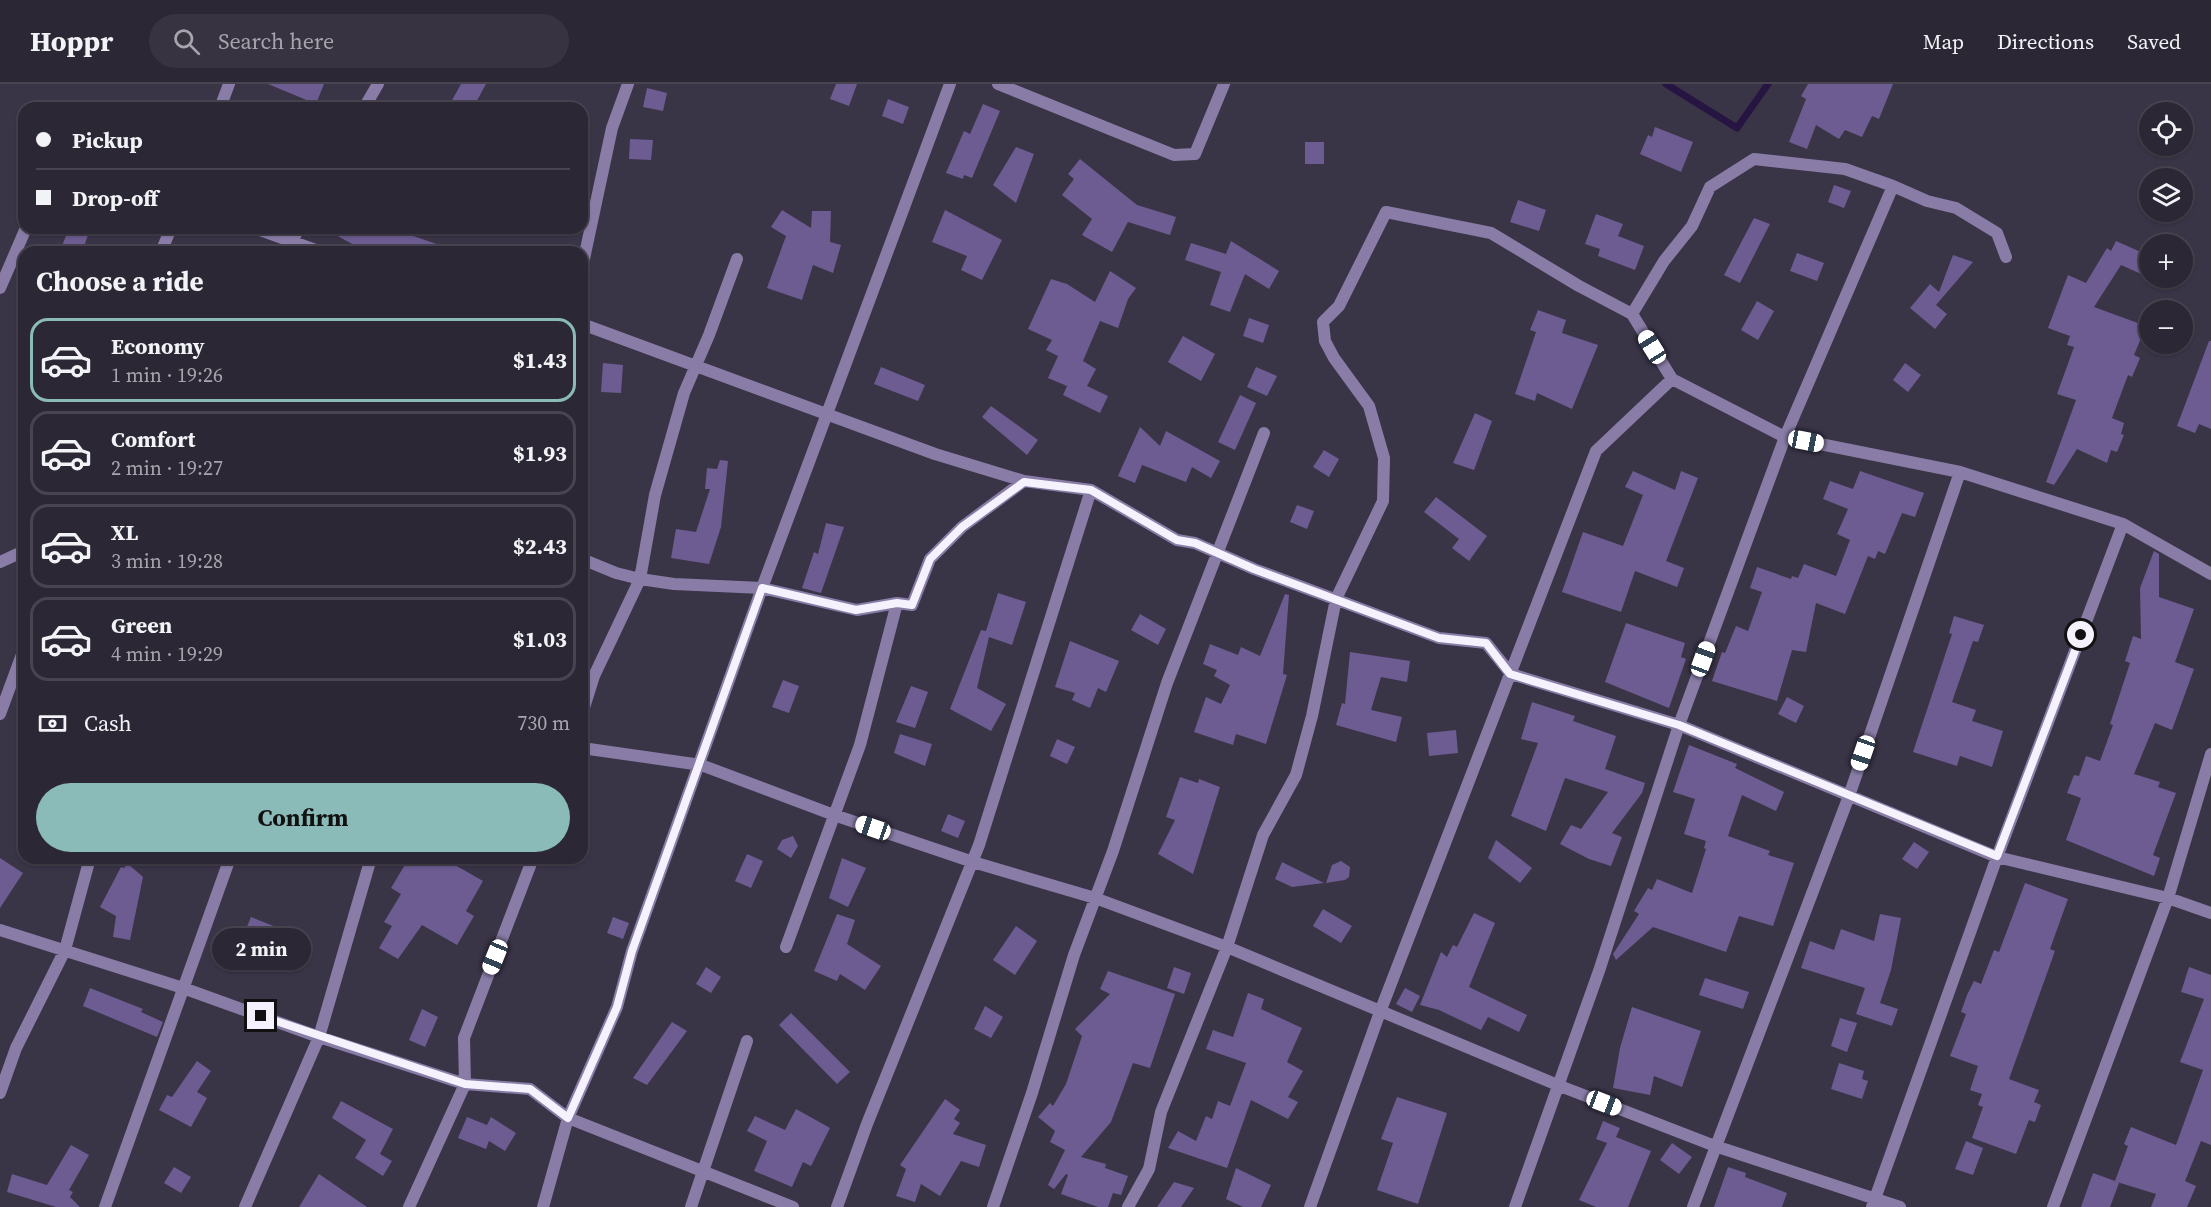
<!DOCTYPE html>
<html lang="en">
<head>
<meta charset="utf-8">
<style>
  :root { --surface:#2c2735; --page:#383341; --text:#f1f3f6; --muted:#a6a5ad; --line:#484450; --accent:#8bbbb9 }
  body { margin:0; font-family:"Source Serif 4",serif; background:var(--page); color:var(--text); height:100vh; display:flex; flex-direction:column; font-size:22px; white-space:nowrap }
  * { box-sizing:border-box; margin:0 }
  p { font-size:20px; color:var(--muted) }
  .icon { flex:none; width:33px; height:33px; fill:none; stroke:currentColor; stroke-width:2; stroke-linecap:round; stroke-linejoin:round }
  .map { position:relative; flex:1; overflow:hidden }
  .sheet { position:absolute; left:18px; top:162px; width:570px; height:618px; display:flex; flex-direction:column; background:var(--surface); border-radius:18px; box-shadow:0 2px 4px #0004,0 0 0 2px var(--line) }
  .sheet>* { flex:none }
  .guide { position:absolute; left:18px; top:18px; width:570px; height:132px; border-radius:18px; box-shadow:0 2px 4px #0004,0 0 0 2px var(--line); display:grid; align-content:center; height:132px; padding:0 18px; background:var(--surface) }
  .tools { position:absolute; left:2139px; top:18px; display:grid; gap:12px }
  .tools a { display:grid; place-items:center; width:54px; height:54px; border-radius:50%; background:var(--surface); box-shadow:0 2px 4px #0004,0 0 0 2px var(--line); font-size:30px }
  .end { position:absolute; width:27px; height:27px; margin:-14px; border:8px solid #f5f2fe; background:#111; box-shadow:0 0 0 3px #111 }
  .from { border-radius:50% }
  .bubble { position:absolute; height:42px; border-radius:21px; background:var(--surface); box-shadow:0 2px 4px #0004,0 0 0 2px var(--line); font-size:20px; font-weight:700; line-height:42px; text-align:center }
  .car { position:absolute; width:18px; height:36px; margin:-18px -9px; border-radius:8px; box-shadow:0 0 4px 2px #0007; background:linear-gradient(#fff 24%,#345 0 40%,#fff 0 76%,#345 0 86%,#fff 0) }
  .guide b { display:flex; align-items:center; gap:21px; height:57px; font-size:22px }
  .guide b+b { border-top:2px solid var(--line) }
  .guide i { width:15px; height:15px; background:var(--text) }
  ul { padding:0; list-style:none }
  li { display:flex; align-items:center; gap:18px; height:84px; margin:0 12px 9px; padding:0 6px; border:3px solid var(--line); border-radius:18px }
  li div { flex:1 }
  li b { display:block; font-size:22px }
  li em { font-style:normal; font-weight:700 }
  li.current { border-color:var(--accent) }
  li>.icon { width:54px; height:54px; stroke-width:1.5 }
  h2 { padding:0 18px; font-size:27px; line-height:72px }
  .pay { display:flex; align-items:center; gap:15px; height:66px; padding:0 18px; font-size:22px }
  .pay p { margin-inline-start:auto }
  .action { display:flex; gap:12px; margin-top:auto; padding:12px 18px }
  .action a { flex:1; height:69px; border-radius:36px; background:var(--accent); color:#111; font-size:24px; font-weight:700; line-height:69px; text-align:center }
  header { display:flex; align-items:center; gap:36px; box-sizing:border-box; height:84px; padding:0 30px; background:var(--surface); border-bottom:2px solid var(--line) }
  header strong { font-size:28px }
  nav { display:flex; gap:33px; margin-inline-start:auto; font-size:21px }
  .search { width:420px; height:54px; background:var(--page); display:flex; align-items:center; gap:15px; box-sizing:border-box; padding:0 21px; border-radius:33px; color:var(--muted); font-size:22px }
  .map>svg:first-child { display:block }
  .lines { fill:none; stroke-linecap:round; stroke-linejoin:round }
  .stream { stroke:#261442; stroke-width:7 }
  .building { fill:#6d5c91 }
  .street { stroke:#897da7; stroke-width:12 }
  .route { stroke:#f5f2fe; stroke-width:8 }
</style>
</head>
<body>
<header>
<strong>Hoppr</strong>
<div class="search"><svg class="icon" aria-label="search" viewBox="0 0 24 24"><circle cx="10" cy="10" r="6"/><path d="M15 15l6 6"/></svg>Search here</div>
<nav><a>Map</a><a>Directions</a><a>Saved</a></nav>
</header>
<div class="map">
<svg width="2211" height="1123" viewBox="0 0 2211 1123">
  <rect width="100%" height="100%" fill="#3a3447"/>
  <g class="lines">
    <path class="stream" d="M1666,0L1737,44L1768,0"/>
  </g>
  <path class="building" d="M268,0H324L316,20Z
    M461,0H486L473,24H461L451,18Z
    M836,0H857L849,22L830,15Z
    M1808,0H1893L1879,35L1872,32L1862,53L1845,46L1839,55L1816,41L1807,65L1789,58L1806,15L1801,12Z
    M647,4L667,9L663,27L643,23Z
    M888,15L909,23L903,40L882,32Z
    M983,20L1000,27L972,94L964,91L963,95L946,89L964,47L970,50Z
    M1655,43L1693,58L1681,88L1640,70L1648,51L1652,53Z
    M630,55L653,56L651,76L629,75Z
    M1305,58H1324V80H1305Z
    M1016,63L1034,70L1016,119L993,101Z
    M1080,75L1137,121L1176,133L1170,151L1128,138L1112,168L1082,151L1092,135L1062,111L1074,95L1068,90Z
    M1834,101L1851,107L1844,124L1828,118Z
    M1518,116L1546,126L1539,147L1510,138Z
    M782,126L811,144L812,127H831L830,158L841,161L833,189L813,181L802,216L767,204L786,152L771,143Z
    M945,126L1002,156L982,196L961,186L967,172L932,158Z
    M1596,130L1623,140L1618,152L1644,162L1635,186L1598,172L1600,165L1585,160Z
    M1754,134L1770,140L1740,199L1724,191Z
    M69,144L88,151L82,168L62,162Z
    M323,144H390L451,165V168H367Z
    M1231,157L1279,187L1269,205L1245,190L1230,228L1210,221L1221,188L1185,176L1191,159L1226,170Z
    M2116,157L2150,172V194L2121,181L2094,223L2146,242L2134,271L2140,274L2132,293L2128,291L2112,334L2124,339L2121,350L2124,351L2117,368L2111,366L2107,379L2077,365L2054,401L2046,398L2076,316L2057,310L2074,263L2067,261L2070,252L2048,244L2068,191L2086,199L2107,164L2111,167Z
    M1797,169L1824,179L1817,197L1790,187Z
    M1953,171L1973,178L1936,221L1947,230L1935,245L1910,224L1930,200L1939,208Z
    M1110,187L1136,204L1128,215L1118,244L1100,237L1083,277L1096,285L1087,302L1108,312L1100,329L1063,311L1067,302L1048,294L1058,272L1046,266L1052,256L1028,245L1051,195L1067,200L1095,218Z
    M1757,217L1774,227L1758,256L1741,246Z
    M1538,226L1566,236L1562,249L1598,261L1572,325L1537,309L1535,317L1515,310L1536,248L1530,246Z
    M1249,234L1269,241L1263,259L1243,252Z
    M1183,252L1215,270L1201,297L1168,278Z
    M2209,257H2211V345L2199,340L2195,349L2177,342Z
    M603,279L623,281L621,309L601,308Z
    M1905,279L1921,291L1908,308L1893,296Z
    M881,283L925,301L918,317L874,300Z
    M1256,283L1277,292L1267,312L1247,303Z
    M1240,311L1256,319L1235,366L1218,358Z
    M991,322L1038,356L1027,371L982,333Z
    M1475,329L1492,337L1474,386L1453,379Z
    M1140,343L1160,362L1166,347L1220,377L1211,394L1192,383L1186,398L1142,381L1135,399L1118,392Z
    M1324,366L1339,375L1329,393L1313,383Z
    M720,376L728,377L721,443L709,480L671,474L676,445L696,448L710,405H705L707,384L717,385Z
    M1633,387L1675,406L1681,387L1698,394L1666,477L1684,484L1677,503L1635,487L1621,528L1562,508L1583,448L1623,462L1643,411L1625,403Z
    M1860,387L1924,409L1915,433L1902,429L1885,470L1878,467L1875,475L1868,472L1845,530L1816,519L1806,568L1792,566L1777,617L1712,597L1722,568L1725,569L1736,542L1748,547L1762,508L1750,504L1757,483L1791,495L1792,492L1798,494L1804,480L1836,492L1850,456L1837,450L1848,425L1823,415L1830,397L1853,405Z
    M1436,413L1487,452L1469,477L1452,464L1459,455L1424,428Z
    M1297,421L1314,427L1307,445L1290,438Z
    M826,439L844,443L821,509L802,504L814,468L818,470Z
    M2154,467L2159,470V513L2194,525L2175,578L2194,585L2172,646L2155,639L2134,690L2160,698L2158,703L2176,709L2153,771L2160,774L2154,792L2066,756L2081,714L2067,709L2074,691L2079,692L2086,672L2100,677L2113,641L2110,640L2130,579L2125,577L2133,552L2141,555L2140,504Z
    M998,509L1026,518L1012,561L989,553L977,604L1006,620L991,647L950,625L981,546L986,547Z
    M1285,510L1289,511L1283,590L1287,591L1266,660L1236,650L1233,661L1194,648L1206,613L1221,620L1230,601L1214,592L1217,586L1203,580L1210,560L1238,571L1241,563L1260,572Z
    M1140,530L1166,545L1158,561L1131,546Z
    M1954,532L1984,541L1978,558L1973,557L1952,618L1976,626L1972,637L2003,647L1992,683L1960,672L1957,682L1913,668L1952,550L1949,549Z
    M1626,539L1685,559L1681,573L1686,575L1669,624L1605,598Z
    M1070,557L1119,577L1106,608L1098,604L1090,624L1072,616L1075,609L1055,603Z
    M1350,568L1410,577L1407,598L1381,593L1371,626L1402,633L1396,658L1336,641L1342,619L1345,620Z
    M783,596L799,602L789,629L772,623Z
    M911,602L928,608L915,644L896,638Z
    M1787,613L1804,622L1796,639L1778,630Z
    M1532,618L1575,632L1573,637L1616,652L1605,685L1645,699L1642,709L1612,749L1622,753L1611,782L1589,775L1560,760L1571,741L1581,745L1608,708L1565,694L1546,747L1511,732L1538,659L1521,655Z
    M1456,646L1458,669L1429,672L1427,649Z
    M900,650L932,660L925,682L894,669Z
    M1057,655L1075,663L1067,680L1050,672Z
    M1689,661L1737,680L1735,684L1784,708L1776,727L1742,711L1728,752L1770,767L1768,771L1794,779L1773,842L1739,832L1726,868L1653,843L1616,876L1613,870L1639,830L1634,827L1648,804L1652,806L1657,795L1692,809L1706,765L1704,764L1706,757L1684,750L1695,715L1673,708Z
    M1180,693L1198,699L1199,695L1220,703L1193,790L1158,770L1175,736L1166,733Z
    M948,730L965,737L958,754L941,747Z
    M793,752L798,762L791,774L777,765L782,756Z
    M1496,756L1532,784L1520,799L1488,774Z
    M1914,758L1929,768L1917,785L1902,775Z
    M747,770L763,777L751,804L735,797Z
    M0,774L23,789L0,824Z
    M409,774H461L455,781L483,797L466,827L474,832L457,861L422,841L398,875L379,864L392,842L384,838L401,810L391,804Z
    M842,774L866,784L848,823L829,814Z
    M1341,777L1350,783L1349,793L1345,796L1326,799L1332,781Z
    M1282,778L1324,799L1292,803L1275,795Z
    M127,779L143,793L130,856L113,853L116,832L100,823L121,783L124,784Z
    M2025,799L2068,815L2050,865L2055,867L2009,995L2039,1006L2034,1018L2041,1021L2035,1038L2029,1036L2016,1070L1972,1054L1983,1023L1978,1021L1982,1010L1970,1006L1978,982L1950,972L1966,930L1961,928L1967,911L1974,897L1981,900L1994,866L1999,868Z
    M1323,825L1352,842L1341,859L1313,842Z
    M1474,829L1495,839L1469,903L1527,931L1519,948L1488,933L1481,946L1439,926L1420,921L1441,868L1447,873L1453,861L1457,863Z
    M837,830L855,836L847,860L881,882L865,906L840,890L837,897L814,887Z
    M1880,830L1901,834L1891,886L1880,919L1898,925L1892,942L1856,930L1865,904L1801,884L1810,857L1834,866L1841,845L1874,857Z
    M251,833L276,843L269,859L244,850Z
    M613,833L629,839L623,855L607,849Z
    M1016,842L1037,857L1015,891L993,876Z
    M706,883L721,893L711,909L696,900Z
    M1174,883L1191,889L1184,910L1167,904Z
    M2189,883L2211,891V1061L2201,1057L2185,1097L2196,1102L2187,1123H2151L2156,1110L2117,1098L2119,1099L2110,1123H2081L2093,1089L2115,1097L2128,1062L2124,1060L2131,1043L2176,1061L2203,986L2180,978L2204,915L2181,908Z
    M1108,887L1175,910L1150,984L1133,979L1111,1038L1081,1073L1106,1080L1105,1084L1128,1092L1121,1111L1113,1109L1108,1123H1098L1061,1110L1068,1091L1066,1090L1054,1105L1048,1101L1065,1066L1050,1058L1055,1047L1038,1033L1050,1019L1053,1022L1066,1000L1082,952L1075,945L1110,910L1100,905Z
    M1705,894L1749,908L1743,925L1699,911Z
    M90,904L143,925L141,928L163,938L157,953L83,922Z
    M1405,904L1420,912L1412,928L1396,920Z
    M1248,909L1264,915L1261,925L1302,944L1287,978L1303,987L1288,1013L1298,1018L1288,1035L1251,1016L1227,1084L1168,1064L1178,1047L1196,1057L1206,1032L1212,1035L1218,1017L1230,1022L1246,979L1206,965L1213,946L1233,953Z
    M985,922L1003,933L991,954L974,945Z
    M1632,923L1701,947L1682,1003L1654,992L1650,1011L1613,1004L1620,964Z
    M422,925L438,933L425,963L409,956Z
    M791,929L850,988L837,1000L779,941Z
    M1840,934L1857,939L1847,968L1831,962Z
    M672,938L687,947L647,1001L633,994Z
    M197,977L211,987L197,1008L207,1014L191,1043L159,1026L167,1011L172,1013Z
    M1839,979L1864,987L1862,995L1868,997L1862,1015L1831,1005Z
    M1397,1013L1447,1029L1418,1120L1377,1106L1393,1059L1381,1055Z
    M945,1015L960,1026L954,1035L960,1039L953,1050L986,1061L979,1083L961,1077L940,1112L921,1100L915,1118L896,1112L906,1085L900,1081Z
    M341,1017L393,1045L380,1070L392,1077L383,1092L355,1074L366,1056L332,1034Z
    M796,1025L830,1044L811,1082L803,1078L792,1103L754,1087L767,1057L747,1047L755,1032L785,1046Z
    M467,1033L487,1041L491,1033L516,1049L505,1067L489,1057L486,1065L458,1054Z
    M1603,1037L1620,1044L1616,1053L1651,1067L1628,1123H1596L1579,1116L1607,1059L1596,1055Z
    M1966,1057L1983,1064L1973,1091L1955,1085Z
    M1672,1059L1692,1073L1679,1090L1660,1076Z
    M71,1061L89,1071L69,1106L73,1108L70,1113L80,1123H56L7,1108L12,1090L47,1101Z
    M174,1083L191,1093L181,1109L164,1099Z
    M1728,1083L1746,1089L1745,1093L1787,1109L1782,1123H1714Z
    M1236,1084L1271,1101L1261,1123H1243L1226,1115Z
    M319,1090L367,1123H299Z
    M1174,1098L1194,1104L1181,1123H1157Z"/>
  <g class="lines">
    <path class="street" d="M998,0L1174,71L1195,70L1224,0
      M220,24L229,0
      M364,24L378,0
      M254,144L321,168
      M161,168L171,144
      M287,168L299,144
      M582,184L612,44L628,0
      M0,204L26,144
      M1632,230L1672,295L1785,353L1960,388L2123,440L2211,490
      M582,240L935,370L1024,397L1091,406L1177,456L1195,459L1254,485L1439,554L1486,559L1511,590L1679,641L1997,773L2168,814L2211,829
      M582,475L616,489L640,495L674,500L762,504L857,526L897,519L912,521L930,475L962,443L1024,397
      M0,478L24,467
      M0,630L24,565
      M582,630L594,592L640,495L655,411L684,309L709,251L737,175
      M582,664L701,681L834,731L973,778L1095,814L1227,863L1560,1002L1715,1062L1900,1123
      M0,846L183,904L319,953L465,1000L530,1005L568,1034L793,1123
      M786,863L860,661L897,519
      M0,1009L16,964L65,866L90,774
      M105,1123L230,774
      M245,1123L319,953L371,774
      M409,1123L465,1000L464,954L533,774
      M543,1123L568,1034L617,923L632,867L762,504L950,0
      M691,1123L747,957
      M837,1123L867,1040L979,761L1091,406
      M993,1123L1032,1009L1074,871L1113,767L1167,599L1264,349
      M1128,1123L1149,1085L1161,1028L1227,863L1263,751L1296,691L1312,632L1336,515L1383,417L1384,374L1369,322L1334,274L1325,257L1323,238L1339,222L1386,128L1491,149L1579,202L1632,230L1664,177L1692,142L1710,103L1754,75L1845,85L1893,102L1927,117L1956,124L1997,149L2006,173
      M1310,1123L1380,928L1596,367L1672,295
      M1515,1123L1599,887L1679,641L1785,353L1893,102
      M1693,1123L1849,712L1960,388
      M1872,1123L1997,773L2123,440
      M2053,1123L2168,814L2211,670"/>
  </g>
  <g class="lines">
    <path class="route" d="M261,932L465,1000L530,1005L568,1034L617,923L632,867L762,504L856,526L897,519L912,521L930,475L962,443L1024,398L1091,406L1177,456L1195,459L1254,485L1439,554L1486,559L1510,590L1679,641L1997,772L2081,551"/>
  </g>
</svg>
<div class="tools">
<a><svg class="icon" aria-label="locate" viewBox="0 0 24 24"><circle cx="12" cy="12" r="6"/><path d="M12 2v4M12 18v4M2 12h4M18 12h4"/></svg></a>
<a><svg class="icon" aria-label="layers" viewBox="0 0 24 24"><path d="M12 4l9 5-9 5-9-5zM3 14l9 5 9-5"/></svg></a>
<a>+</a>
<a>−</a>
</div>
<i class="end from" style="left:2081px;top:551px"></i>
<i class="end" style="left:261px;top:932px"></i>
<div class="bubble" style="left:212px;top:844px;width:99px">2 min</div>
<i class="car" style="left:1652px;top:263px;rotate:328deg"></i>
<i class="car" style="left:1806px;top:357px;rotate:101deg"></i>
<i class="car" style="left:1703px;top:575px;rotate:20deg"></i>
<i class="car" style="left:1863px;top:669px;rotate:199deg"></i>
<i class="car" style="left:873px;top:744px;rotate:289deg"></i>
<i class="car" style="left:495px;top:873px;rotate:202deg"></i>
<i class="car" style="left:1604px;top:1019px;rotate:111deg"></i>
<div class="guide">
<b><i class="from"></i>Pickup</b>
<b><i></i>Drop-off</b>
</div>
<section class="sheet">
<h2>Choose a ride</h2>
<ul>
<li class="current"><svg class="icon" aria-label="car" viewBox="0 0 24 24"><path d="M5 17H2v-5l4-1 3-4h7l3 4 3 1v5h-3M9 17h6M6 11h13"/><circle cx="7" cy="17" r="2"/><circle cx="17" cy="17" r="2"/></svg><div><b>Economy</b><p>1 min · 19:26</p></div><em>$1.43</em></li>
<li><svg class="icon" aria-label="car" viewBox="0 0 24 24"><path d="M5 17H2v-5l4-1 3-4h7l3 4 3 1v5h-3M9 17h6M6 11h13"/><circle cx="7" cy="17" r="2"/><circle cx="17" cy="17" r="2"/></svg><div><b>Comfort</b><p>2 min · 19:27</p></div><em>$1.93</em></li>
<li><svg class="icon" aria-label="car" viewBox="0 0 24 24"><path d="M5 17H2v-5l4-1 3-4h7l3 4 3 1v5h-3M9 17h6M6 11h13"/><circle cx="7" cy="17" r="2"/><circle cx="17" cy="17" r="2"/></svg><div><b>XL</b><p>3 min · 19:28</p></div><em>$2.43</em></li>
<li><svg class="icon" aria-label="car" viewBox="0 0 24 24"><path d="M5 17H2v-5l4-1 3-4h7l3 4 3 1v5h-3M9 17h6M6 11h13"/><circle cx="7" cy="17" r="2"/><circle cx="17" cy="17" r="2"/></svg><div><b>Green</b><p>4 min · 19:29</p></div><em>$1.03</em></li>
</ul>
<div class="pay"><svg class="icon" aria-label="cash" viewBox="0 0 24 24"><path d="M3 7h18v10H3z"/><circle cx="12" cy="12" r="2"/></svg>Cash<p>730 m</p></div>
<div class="action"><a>Confirm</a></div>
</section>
</div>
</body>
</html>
